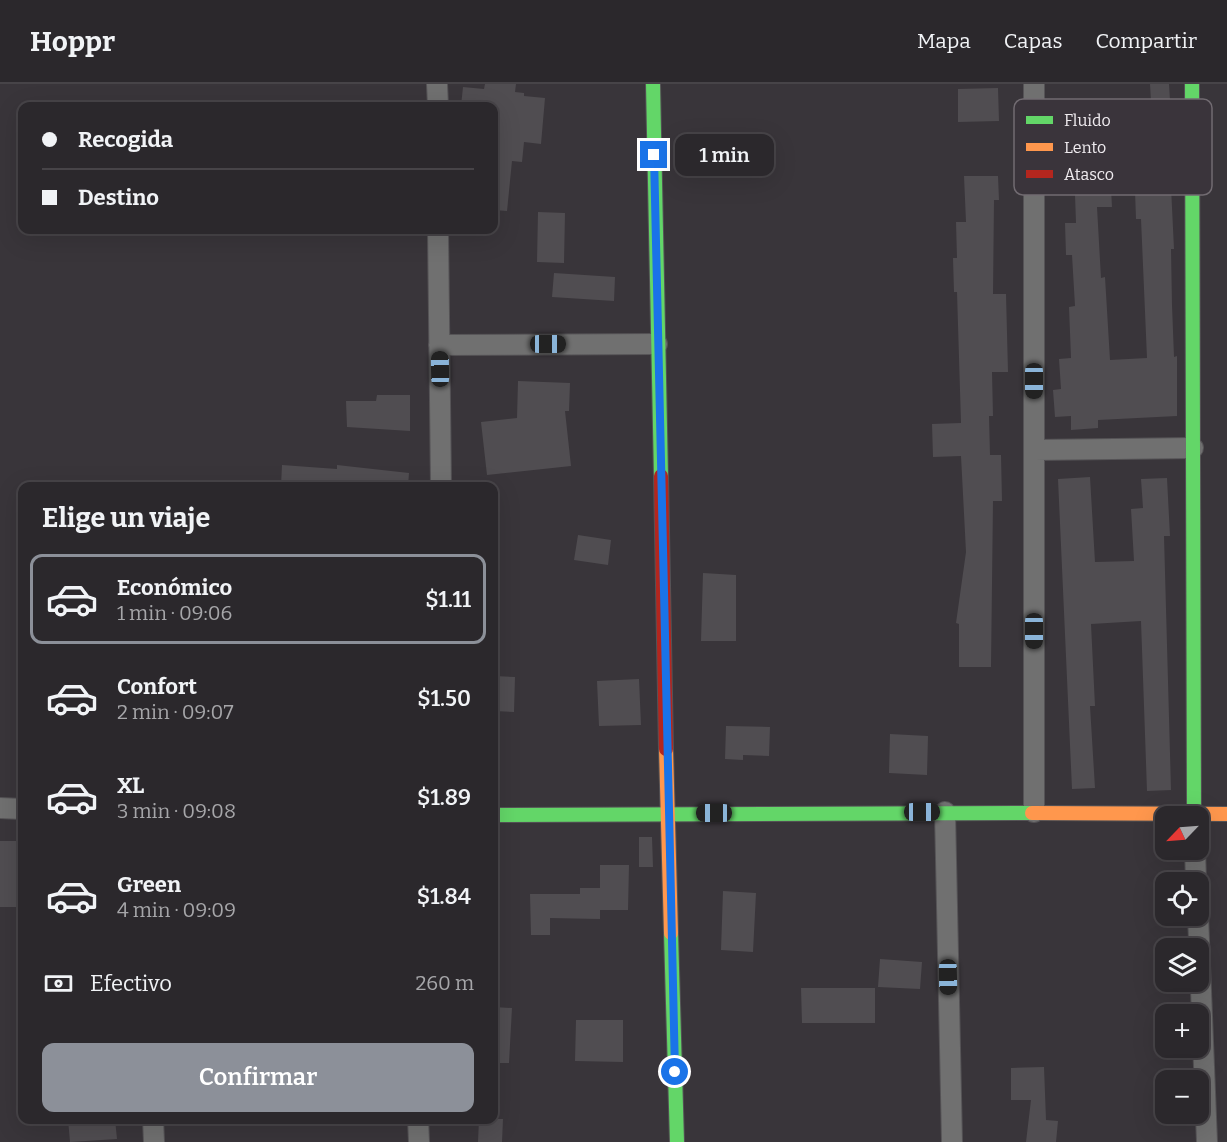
<!DOCTYPE html>
<html lang="es">
<head>
<meta charset="utf-8">
<style>
  :root { --surface:#2b282c; --page:#373438; --text:#f1f3f6; --muted:#a6a6a9; --line:#474448; --accent:#8c9099 }
  body { margin:0; font-family:Bitter,serif; background:var(--page); color:var(--text); height:100vh; display:flex; flex-direction:column; font-size:22px; white-space:nowrap }
  * { box-sizing:border-box; margin:0 }
  p { font-size:20px; color:var(--muted) }
  .icon { flex:none; width:33px; height:33px; fill:none; stroke:currentColor; stroke-width:2; stroke-linecap:round; stroke-linejoin:round }
  .map { position:relative; flex:1; overflow:hidden }
  .panel { position:absolute; left:18px; top:398px; width:480px; height:642px; display:flex; flex-direction:column; background:var(--surface); border-radius:12px; box-shadow:0 6px 24px #0002,0 0 0 2px var(--line) }
  .panel>* { flex:none }
  .guide { position:absolute; left:18px; top:18px; width:480px; height:132px; border-radius:12px; box-shadow:0 6px 24px #0002,0 0 0 2px var(--line); display:grid; align-content:center; height:132px; padding:0 24px; background:var(--surface) }
  .needle { width:39px; rotate:245deg }
  .fabs { position:absolute; left:1155px; top:722px; display:grid; gap:12px }
  .fabs a { display:grid; place-items:center; width:54px; height:54px; border-radius:12px; background:var(--surface); box-shadow:0 6px 24px #0002,0 0 0 2px var(--line); font-size:30px }
  .end { position:absolute; width:27px; height:27px; margin:-14px; border:8px solid #1a73e8; background:#fff; box-shadow:0 0 0 3px #fff }
  .from { border-radius:50% }
  .bubble { position:absolute; height:42px; border-radius:12px; background:var(--surface); box-shadow:0 6px 24px #0002,0 0 0 2px var(--line); font-size:20px; font-weight:600; line-height:42px; text-align:center }
  .car { position:absolute; width:18px; height:36px; margin:-18px -9px; border-radius:8px; box-shadow:0 0 4px 2px #0007; background:linear-gradient(#222 24%,#8ab4d8 0 40%,#222 0 76%,#8ab4d8 0 86%,#222 0) }
  .guide b { display:flex; align-items:center; gap:21px; height:57px; font-size:22px }
  .guide b+b { border-top:2px solid var(--line) }
  .guide i { width:15px; height:15px; background:var(--text) }
  ul { padding:0; list-style:none }
  li { display:flex; align-items:center; gap:18px; height:90px; margin:0 12px 9px; padding:0 12px; border:3px solid transparent; border-radius:12px }
  li div { flex:1 }
  li b { display:block; font-size:22px }
  li em { font-style:normal; font-weight:600 }
  li.on { border-color:var(--accent) }
  li>.icon { width:54px; height:54px; stroke-width:1.5 }
  h2 { padding:0 24px; font-size:27px; line-height:72px }
  .pay { display:flex; align-items:center; gap:15px; height:66px; padding:0 24px; font-size:22px }
  .pay p { margin-inline-start:auto }
  .cta { display:flex; gap:12px; margin-top:auto; padding:12px 24px }
  .cta a { flex:1; height:69px; border-radius:12px; background:var(--accent); color:#fff; font-size:24px; font-weight:600; line-height:69px; text-align:center }
  header { display:flex; align-items:center; gap:36px; box-sizing:border-box; height:84px; padding:0 30px; background:var(--surface); border-bottom:2px solid var(--line) }
  header strong { font-size:28px }
  nav { display:flex; gap:33px; margin-inline-start:auto; font-size:21px }
  .map>svg:first-child { display:block }
  .building { fill:#504d51 }
  .lines { fill:none; stroke-linecap:round; stroke-linejoin:round }
  .street-casing { stroke:#555356; stroke-width:22 }
  .fast-casing { stroke:#555356; stroke-width:16 }
  .slow-casing { stroke:#555356; stroke-width:16 }
  .jam-casing { stroke:#555356; stroke-width:16 }
  .street { stroke:#707070; stroke-width:20 }
  .fast { stroke:#63d668; stroke-width:14 }
  .slow { stroke:#ff974d; stroke-width:14 }
  .jam { stroke:#b3261e; stroke-width:14 }
  .route { stroke:#1a73e8; stroke-width:8 }
  .key { fill:#3a343b; stroke:#716b71; stroke-width:1.5 }
  .key-label { font-size:16px; fill:#f0ecf0 }
</style>
</head>
<body>
<header>
<strong>Hoppr</strong>
<nav><a>Mapa</a><a>Capas</a><a>Compartir</a></nav>
</header>
<div class="map">
<svg width="1227" height="1058" viewBox="0 0 1227 1058">
  <rect width="100%" height="100%" fill="#39353a"/>
  <path class="building" d="M485,0H516L515,8L524,9V12L545,14L541,60L524,58L522,78L512,77L507,127L494,126V22H461L463,3L484,5Z
    M1150,0H1169L1174,82H1170L1174,165H1171L1172,221L1174,273L1177,272V332L1098,336V344L1071,346V332L1055,333L1053,306L1061,305L1059,275L1071,274L1069,223L1075,222L1072,171H1066L1065,139H1076L1072,26L1115,25L1117,67H1109L1112,123H1097L1101,194L1105,193L1110,276L1147,274L1141,135H1136L1135,107L1147,106L1144,52H1153Z
    M998,4L999,37L958,38V5Z
    M964,92H998L999,116H994L993,210H1006L1008,288H992L993,332H989L990,371H1001L1002,417H993L991,583H959V540L956,539L966,468L961,372L933,373L932,340L961,339L957,208H954L953,174H957L956,138H966Z
    M538,128L565,129L564,179L537,178Z
    M554,189L615,193L614,217L552,213Z
    M518,297L570,299L569,327H565L571,382L487,391L481,338L517,334Z
    M377,311H410V347L347,343L346,317H376Z
    M282,381L337,385V381L409,389L408,402H281Z
    M1090,393L1095,478L1134,477L1131,425L1143,424L1141,395L1167,394L1170,452H1164L1171,706L1147,707L1141,537L1091,540L1095,622H1090L1095,704L1072,705L1058,395Z
    M578,451L611,456L608,481L574,476Z
    M703,489L736,491V557H701Z
    M494,592L515,593L514,628L494,627Z
    M639,595L641,641L599,642L597,597Z
    M726,642L770,643L769,672L743,671V676L725,675Z
    M890,650L928,652L927,691L889,689Z
    M639,753H652L653,783H639Z
    M0,757H22V823H0Z
    M600,781H629L628,826H600V835L550,834V851H531L530,810H580V804H600Z
    M723,807L756,809L753,868L721,866Z
    M880,875L922,878L920,905L878,903Z
    M801,904H875V939H802Z
    M494,923L512,924L509,979H494Z
    M576,936H623V978L575,977Z
    M1044,983L1046,1036L1058,1037L1056,1058H1026L1031,1016H1011V984Z
    M68,1035H115L117,1055L70,1058Z
    M479,1035H503L502,1058H478Z"/>
  <g class="lines">
    <defs>
      <path id="street" d="M437,0L438,22
        M438,146L441,402
        M439,261L657,260
        M1034,366L1193,364
        M0,724L22,725
        M945,728L952,1058
        M1034,728V0
        M1195,765L1196,798
        M1198,831L1207,1058
        M153,1035L154,1058
        M418,1035L419,1058"/>
      <path id="fast" d="M653,0L661,392
        M1192,0L1194,732
        M494,731L1032,729
        M671,849L677,1058"/>
      <path id="slow" d="M666,665L671,849
        M1032,729L1227,730"/>
      <path id="jam" d="M661,392L666,665"/>
    </defs>
    <use href="#street" class="street-casing"/>
    <use href="#fast" class="fast-casing"/>
    <use href="#slow" class="slow-casing"/>
    <use href="#jam" class="jam-casing"/>
    <use href="#street" class="street"/>
    <use href="#fast" class="fast"/>
    <use href="#slow" class="slow"/>
    <use href="#jam" class="jam"/>
  </g>
  <g class="lines">
    <path class="route" d="M654,71L675,988"/>
  </g>
  <rect x="1014" y="15" width="198" height="96" rx="9" class="key"/>
  <rect x="1026" y="32" width="27" height="8" fill="#63d668"/>
  <rect x="1026" y="59" width="27" height="8" fill="#ff974d"/>
  <rect x="1026" y="86" width="27" height="8" fill="#b3261e"/>
  <g class="key-label">
    <text x="1064" y="42">Fluido</text>
    <text x="1064" y="69">Lento</text>
    <text x="1064" y="96">Atasco</text>
  </g>
</svg>
<div class="fabs">
<a><svg class="needle" viewBox="-14 -14 28 28"><path d="M0-13l5 13h-10z" fill="#e53935"/><path d="M0 13l5-13h-10z" fill="#a6a6a9"/></svg></a>
<a><svg class="icon" aria-label="locate" viewBox="0 0 24 24"><circle cx="12" cy="12" r="6"/><path d="M12 2v4M12 18v4M2 12h4M18 12h4"/></svg></a>
<a><svg class="icon" aria-label="layers" viewBox="0 0 24 24"><path d="M12 4l9 5-9 5-9-5zM3 14l9 5 9-5"/></svg></a>
<a>+</a>
<a>−</a>
</div>
<i class="end from" style="left:675px;top:988px"></i>
<i class="end" style="left:654px;top:71px"></i>
<div class="bubble" style="left:675px;top:50px;width:99px">1 min</div>
<i class="car" style="left:548px;top:260px;rotate:90deg"></i>
<i class="car" style="left:440px;top:285px;rotate:359deg"></i>
<i class="car" style="left:1034px;top:297px;rotate:180deg"></i>
<i class="car" style="left:1034px;top:547px;rotate:180deg"></i>
<i class="car" style="left:922px;top:728px;rotate:90deg"></i>
<i class="car" style="left:714px;top:729px;rotate:270deg"></i>
<i class="car" style="left:948px;top:893px;rotate:179deg"></i>
<div class="guide">
<b><i class="from"></i>Recogida</b>
<b><i></i>Destino</b>
</div>
<section class="panel">
<h2>Elige un viaje</h2>
<ul>
<li class="on"><svg class="icon" aria-label="car" viewBox="0 0 24 24"><path d="M5 17H2v-5l4-1 3-4h7l3 4 3 1v5h-3M9 17h6M6 11h13"/><circle cx="7" cy="17" r="2"/><circle cx="17" cy="17" r="2"/></svg><div><b>Económico</b><p>1 min · 09:06</p></div><em>$1.11</em></li>
<li><svg class="icon" aria-label="car" viewBox="0 0 24 24"><path d="M5 17H2v-5l4-1 3-4h7l3 4 3 1v5h-3M9 17h6M6 11h13"/><circle cx="7" cy="17" r="2"/><circle cx="17" cy="17" r="2"/></svg><div><b>Confort</b><p>2 min · 09:07</p></div><em>$1.50</em></li>
<li><svg class="icon" aria-label="car" viewBox="0 0 24 24"><path d="M5 17H2v-5l4-1 3-4h7l3 4 3 1v5h-3M9 17h6M6 11h13"/><circle cx="7" cy="17" r="2"/><circle cx="17" cy="17" r="2"/></svg><div><b>XL</b><p>3 min · 09:08</p></div><em>$1.89</em></li>
<li><svg class="icon" aria-label="car" viewBox="0 0 24 24"><path d="M5 17H2v-5l4-1 3-4h7l3 4 3 1v5h-3M9 17h6M6 11h13"/><circle cx="7" cy="17" r="2"/><circle cx="17" cy="17" r="2"/></svg><div><b>Green</b><p>4 min · 09:09</p></div><em>$1.84</em></li>
</ul>
<div class="pay"><svg class="icon" aria-label="cash" viewBox="0 0 24 24"><path d="M3 7h18v10H3z"/><circle cx="12" cy="12" r="2"/></svg>Efectivo<p>260 m</p></div>
<div class="cta"><a>Confirmar</a></div>
</section>
</div>
</body>
</html>
